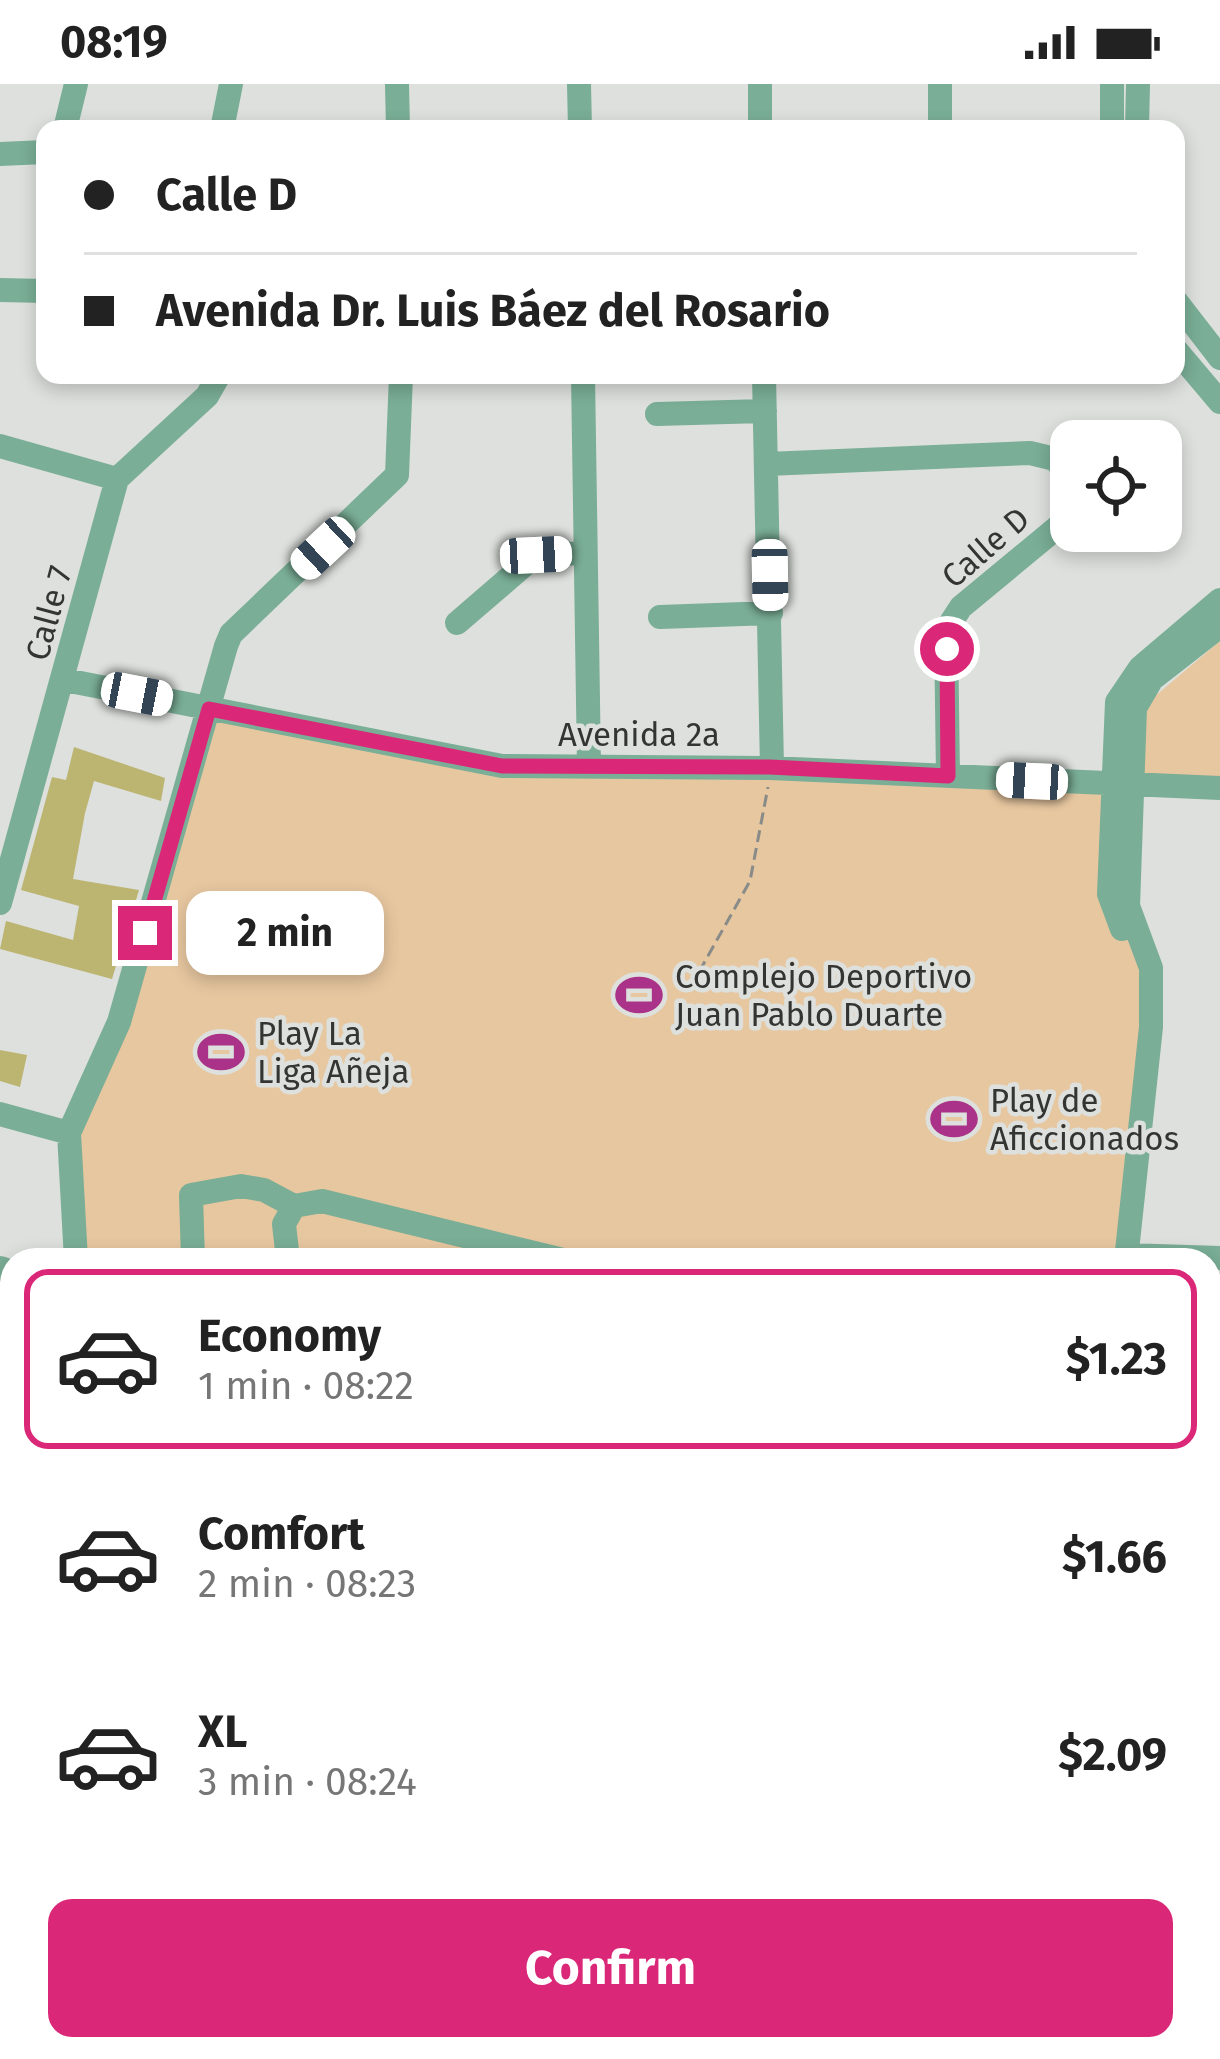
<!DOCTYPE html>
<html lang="en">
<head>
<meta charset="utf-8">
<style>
  :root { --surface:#fff; --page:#f2f2f2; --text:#222; --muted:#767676; --line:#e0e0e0; --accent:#db2777 }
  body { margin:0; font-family:"Fira Sans",sans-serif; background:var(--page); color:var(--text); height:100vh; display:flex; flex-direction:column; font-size:45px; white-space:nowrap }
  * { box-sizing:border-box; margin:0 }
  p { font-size:39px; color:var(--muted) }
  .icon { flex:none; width:66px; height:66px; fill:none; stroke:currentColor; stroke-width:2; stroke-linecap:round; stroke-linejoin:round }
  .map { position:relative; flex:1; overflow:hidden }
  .panel { position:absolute; left:0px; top:1164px; width:1221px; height:813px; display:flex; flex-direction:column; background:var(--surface); border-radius:36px 36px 0 0; box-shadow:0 6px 18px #0003 }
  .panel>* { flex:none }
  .guide { position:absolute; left:36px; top:36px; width:1149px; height:264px; border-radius:24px; box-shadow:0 6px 18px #0003; display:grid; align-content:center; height:264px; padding:0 48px; background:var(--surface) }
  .tools { position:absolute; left:1050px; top:336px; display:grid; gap:24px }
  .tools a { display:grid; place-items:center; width:132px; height:132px; border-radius:24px; background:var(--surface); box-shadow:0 6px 18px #0003; font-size:60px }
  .end { position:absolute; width:54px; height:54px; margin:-27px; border:15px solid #db2777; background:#fff; box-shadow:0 0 0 6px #fff }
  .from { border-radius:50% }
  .bubble { position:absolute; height:84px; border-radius:24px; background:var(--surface); box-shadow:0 6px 18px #0003; font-size:39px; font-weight:700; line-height:84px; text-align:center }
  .car { position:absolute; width:36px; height:72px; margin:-36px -18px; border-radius:15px; box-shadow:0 0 9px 3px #0007; background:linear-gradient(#fff 24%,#345 0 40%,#fff 0 76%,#345 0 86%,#fff 0) }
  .guide b { display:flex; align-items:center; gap:42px; height:114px; font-size:45px }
  .guide b+b { border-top:3px solid var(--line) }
  .guide i { width:30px; height:30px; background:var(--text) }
  ul { padding:21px 0 0; list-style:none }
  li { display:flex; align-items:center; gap:36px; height:180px; margin:0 24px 18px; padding:0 24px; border:6px solid transparent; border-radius:24px }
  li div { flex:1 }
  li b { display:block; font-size:45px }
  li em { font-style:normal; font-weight:700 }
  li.active { border-color:var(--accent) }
  li>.icon { width:108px; height:108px; stroke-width:1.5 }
  .action { display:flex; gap:24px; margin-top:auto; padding:24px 48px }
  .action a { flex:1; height:138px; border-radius:24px; background:var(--accent); color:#fff; font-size:48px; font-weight:700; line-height:138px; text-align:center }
  .status { display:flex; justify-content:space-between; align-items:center; height:84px; padding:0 60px; background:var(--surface); direction:ltr }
  .status svg { height:33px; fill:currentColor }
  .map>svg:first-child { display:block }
  .green { fill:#e7c7a0 }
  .building { fill:#bcb572 }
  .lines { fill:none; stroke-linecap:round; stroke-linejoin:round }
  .path { stroke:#898b88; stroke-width:3; stroke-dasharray:12 6; stroke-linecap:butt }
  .minor { stroke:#7aae96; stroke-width:24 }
  .major { stroke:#257f5d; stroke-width:33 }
  .route { stroke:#db2777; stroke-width:15 }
  .labels { text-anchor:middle; stroke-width:9; stroke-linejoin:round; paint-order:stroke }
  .street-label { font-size:33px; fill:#343533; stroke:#dde0dc }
  .poi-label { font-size:33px; fill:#343533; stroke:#dde0dc; text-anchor:start }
</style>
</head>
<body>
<div class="status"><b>08:19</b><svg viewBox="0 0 49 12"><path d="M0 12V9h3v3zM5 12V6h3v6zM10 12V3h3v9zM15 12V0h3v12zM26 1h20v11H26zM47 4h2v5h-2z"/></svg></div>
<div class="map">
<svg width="1220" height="1975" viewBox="0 0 1220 1975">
  <rect width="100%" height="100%" fill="#dde0dc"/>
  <path class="green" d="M1220,557V694L1142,691L1147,619Z
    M209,624L502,682L1133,702L1128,822L1151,884L1128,1176H76L69,1049L119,938Z
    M466,1965H1005L1004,1975H528Z"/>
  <path class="building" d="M74,663L165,694L161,717L94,697L85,729L73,795L139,806L112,895L0,865L6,837L73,856L79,822L21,806L52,693L66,696Z
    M0,966L27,971L20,1003L0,997Z"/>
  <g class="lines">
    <path class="path" d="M699,888L750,797L768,703"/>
    <path class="minor" d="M397,0L398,45
      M579,0L580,45
      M760,0V45
      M940,0V45
      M1112,0V45
      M65,45L76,0
      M222,45L231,0
      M1137,45L1138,0
      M0,70L45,68
      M0,206L45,207
      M1176,217L1220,274
      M1176,266L1220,318
      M583,291L589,682
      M764,291L772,684
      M657,330L765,327
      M0,362L117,395
      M767,380L1030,369L1055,375L1071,395
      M660,533L771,529
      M457,539L536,471L585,469
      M65,596L502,682L770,684L1220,704
      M948,692L946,546L961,523L1071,432
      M0,819L117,395L207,312L219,291
      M1122,845L1109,810L1117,618L1140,584L1220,516
      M0,1030L69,1049
      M1126,1171L1220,1174
      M76,1176L69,1049L119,938L226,562L231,550L397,391L401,291
      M193,1176L191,1111L241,1102L264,1106L294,1122L322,1117L563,1176
      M288,1176L284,1140L294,1122
      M1126,1176L1151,943V884L1128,822L1135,624L1152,595L1220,542
      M0,1184L12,1188
      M0,1499L10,1467
      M1209,1597L1220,1574
      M0,1688L12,1691
      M806,1965L812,1975
      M1002,1975L1004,1965"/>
    <path class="major" d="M0,1883L12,1886
      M0,1914L12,1916
      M296,1965L354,1975
      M457,1965L521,1975
      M1189,1975L1220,1965"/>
  </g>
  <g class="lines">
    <path class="route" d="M145,849L209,625L502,682L770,683L948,692L947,565"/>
  </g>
  <defs>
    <symbol id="stadium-bare" viewBox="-9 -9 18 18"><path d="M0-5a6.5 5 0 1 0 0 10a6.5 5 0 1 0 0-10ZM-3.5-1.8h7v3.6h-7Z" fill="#aa3288" stroke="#dde0dc" stroke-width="2.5" paint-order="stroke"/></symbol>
  </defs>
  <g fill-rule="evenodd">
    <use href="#stadium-bare" x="606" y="878" width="66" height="66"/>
    <use href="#stadium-bare" x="188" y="935" width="66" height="66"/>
    <use href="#stadium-bare" x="921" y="1002" width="66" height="66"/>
  </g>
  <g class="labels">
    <g class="street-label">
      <text transform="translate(985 463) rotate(-41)" y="12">Calle D</text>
      <text transform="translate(48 529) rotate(-75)" y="12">Calle 7</text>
      <text x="639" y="662">Avenida 2a</text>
    </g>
    <g class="poi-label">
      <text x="675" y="904">Complejo Deportivo<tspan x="675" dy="38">Juan Pablo Duarte</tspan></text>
      <text x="257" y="961">Play La<tspan x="257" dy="38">Liga Añeja</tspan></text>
      <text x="990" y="1028">Play de<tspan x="990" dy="38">Aficcionados</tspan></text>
    </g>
  </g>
</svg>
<div class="tools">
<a><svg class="icon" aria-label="locate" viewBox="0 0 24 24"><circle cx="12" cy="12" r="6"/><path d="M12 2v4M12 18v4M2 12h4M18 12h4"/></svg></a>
</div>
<i class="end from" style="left:947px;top:565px"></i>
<i class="end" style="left:145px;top:849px"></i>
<div class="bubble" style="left:186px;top:807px;width:198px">2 min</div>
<i class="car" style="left:323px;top:464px;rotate:227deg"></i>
<i class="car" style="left:536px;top:471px;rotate:87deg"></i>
<i class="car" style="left:770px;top:491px;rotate:179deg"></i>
<i class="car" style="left:137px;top:610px;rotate:101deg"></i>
<i class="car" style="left:1032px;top:697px;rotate:273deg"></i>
<div class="guide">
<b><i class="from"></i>Calle D</b>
<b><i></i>Avenida Dr. Luis Báez del Rosario</b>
</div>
<section class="panel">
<ul>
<li class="active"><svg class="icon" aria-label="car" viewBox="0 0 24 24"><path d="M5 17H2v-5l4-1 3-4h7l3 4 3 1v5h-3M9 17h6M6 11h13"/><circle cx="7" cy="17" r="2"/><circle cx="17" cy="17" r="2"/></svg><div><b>Economy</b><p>1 min · 08:22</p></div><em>$1.23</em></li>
<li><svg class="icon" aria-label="car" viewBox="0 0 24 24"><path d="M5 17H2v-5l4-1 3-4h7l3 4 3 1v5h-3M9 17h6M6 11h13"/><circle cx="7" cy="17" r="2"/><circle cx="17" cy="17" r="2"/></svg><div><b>Comfort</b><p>2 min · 08:23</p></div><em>$1.66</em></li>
<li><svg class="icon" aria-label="car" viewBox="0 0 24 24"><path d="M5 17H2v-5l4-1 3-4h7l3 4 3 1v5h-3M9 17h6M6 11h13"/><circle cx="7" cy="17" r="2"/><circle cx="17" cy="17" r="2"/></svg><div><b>XL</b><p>3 min · 08:24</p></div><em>$2.09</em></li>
</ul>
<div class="action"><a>Confirm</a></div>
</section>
</div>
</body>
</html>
